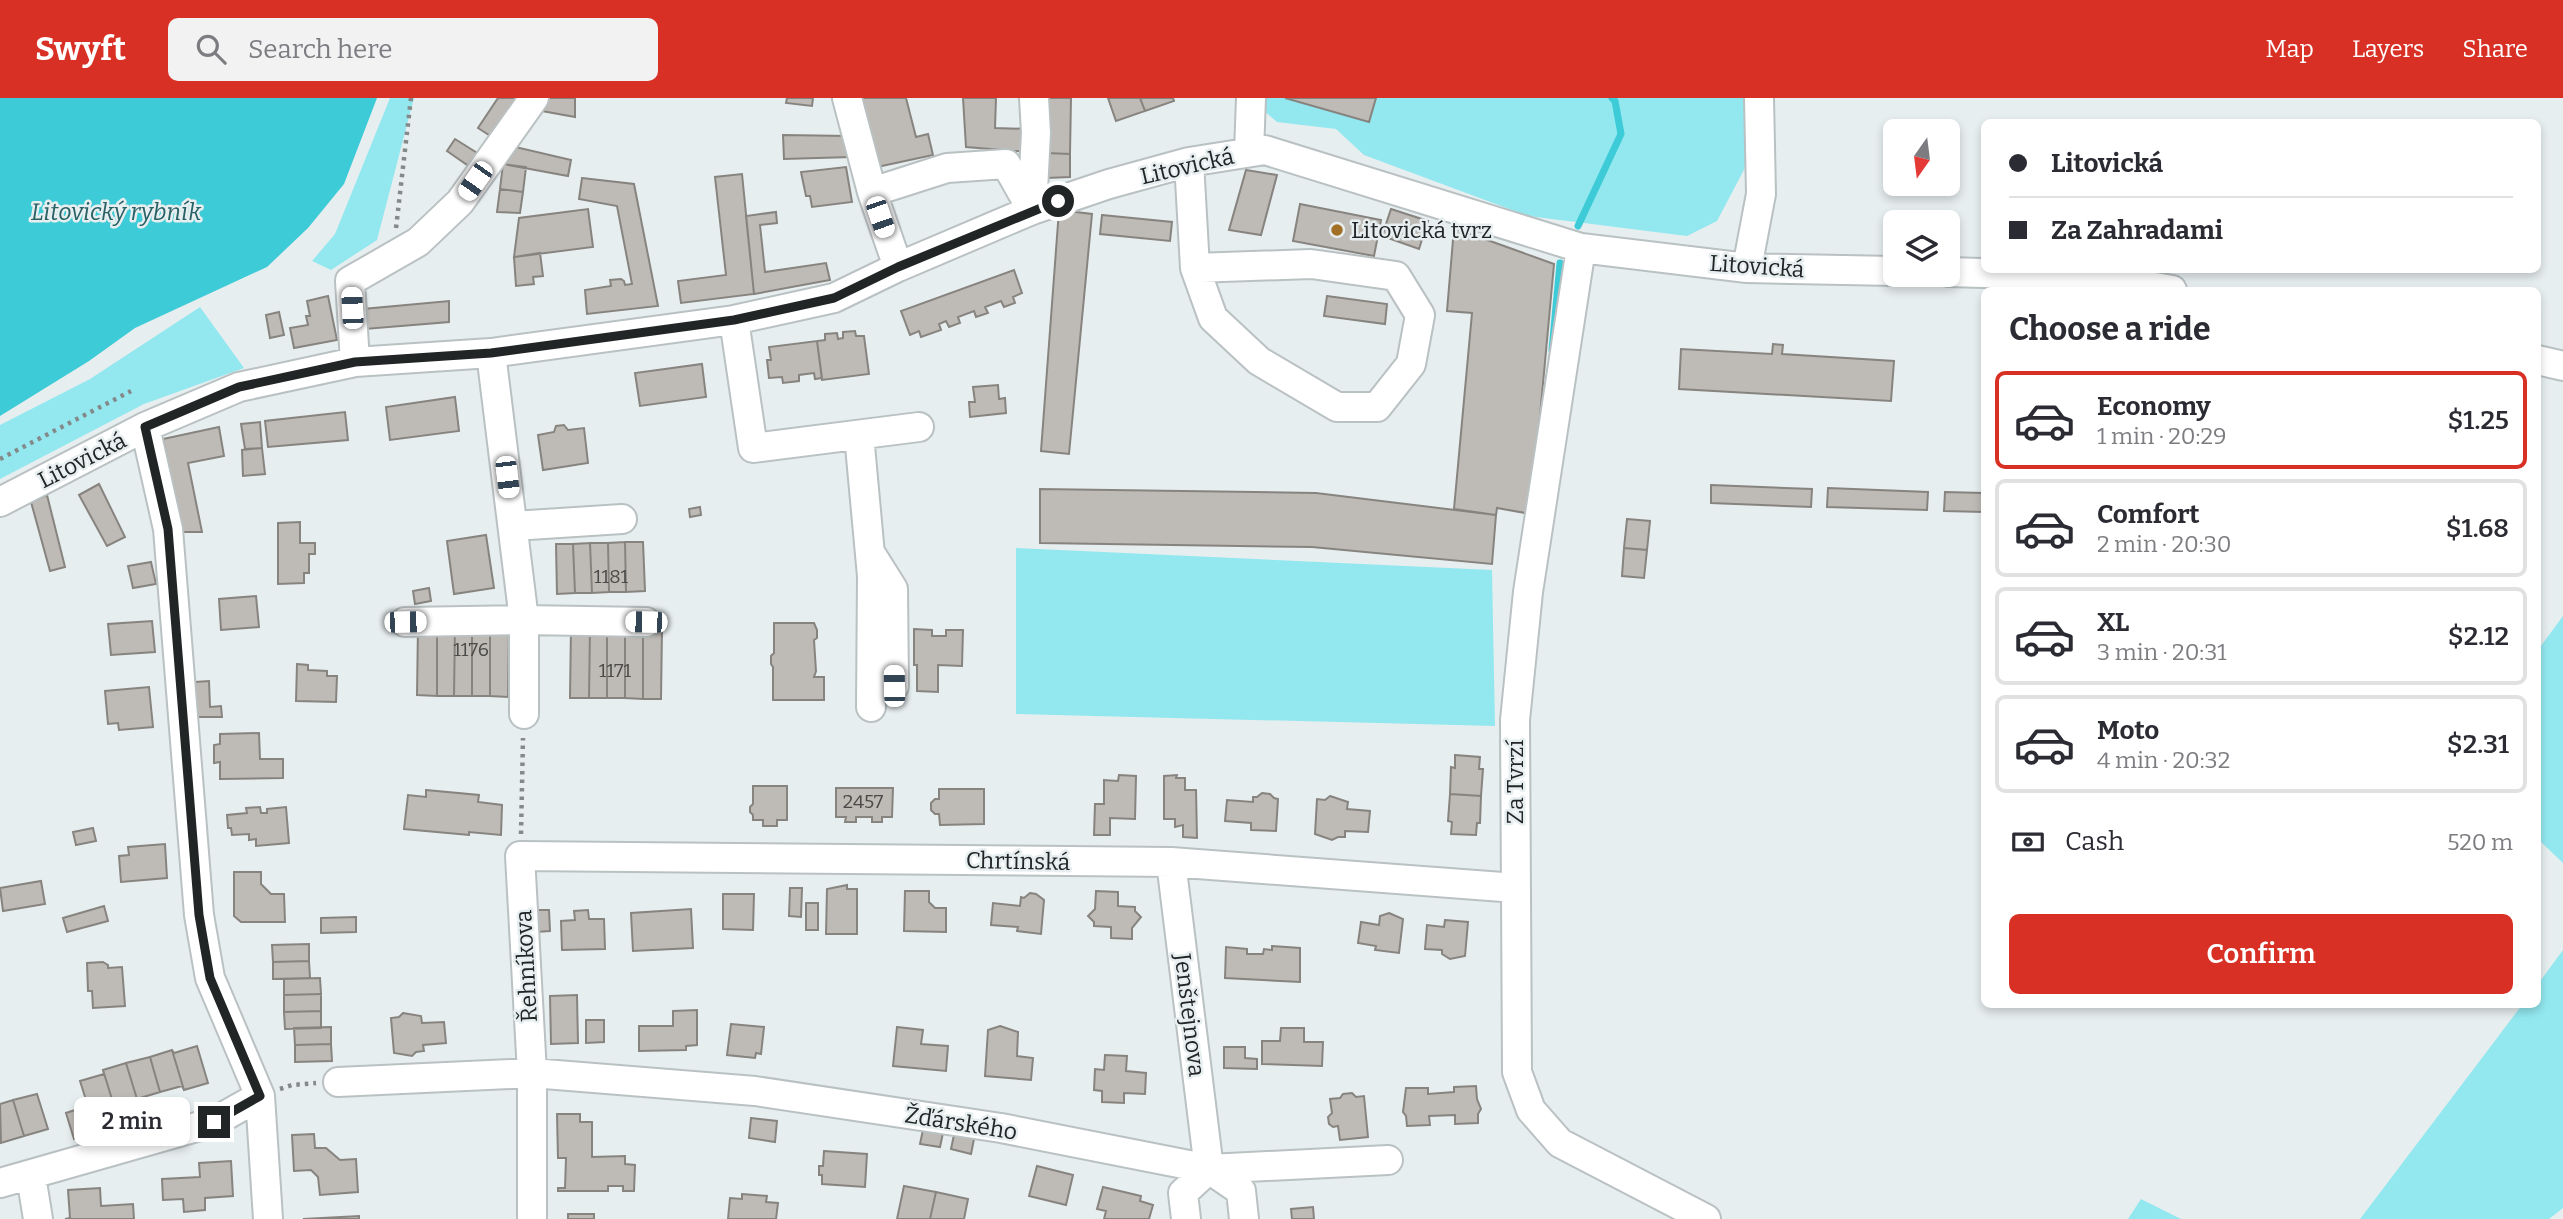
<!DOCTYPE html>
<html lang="en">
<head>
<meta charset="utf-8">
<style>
  :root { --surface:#fff; --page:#f2f2f3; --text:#2b2b33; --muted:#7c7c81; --line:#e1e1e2; --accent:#d93025 }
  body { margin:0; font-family:Bitter,serif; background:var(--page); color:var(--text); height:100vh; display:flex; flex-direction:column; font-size:26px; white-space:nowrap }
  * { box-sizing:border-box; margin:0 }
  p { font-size:23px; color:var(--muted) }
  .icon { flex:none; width:38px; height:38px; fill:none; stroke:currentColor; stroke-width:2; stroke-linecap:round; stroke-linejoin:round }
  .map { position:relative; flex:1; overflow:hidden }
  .sheet { position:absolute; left:1981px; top:189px; width:560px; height:721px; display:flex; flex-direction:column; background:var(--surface); border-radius:10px; box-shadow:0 4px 10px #0003 }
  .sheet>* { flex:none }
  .banner { position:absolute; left:1981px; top:21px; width:560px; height:154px; border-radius:10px; box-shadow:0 4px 10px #0003; display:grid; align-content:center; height:154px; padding:0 28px; background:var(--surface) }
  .needle { width:46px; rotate:194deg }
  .tools { position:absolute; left:1883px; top:21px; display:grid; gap:14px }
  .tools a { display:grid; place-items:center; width:77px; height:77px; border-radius:10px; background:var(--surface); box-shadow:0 4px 10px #0003; font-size:35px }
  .end { position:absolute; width:32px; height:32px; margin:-16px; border:9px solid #222525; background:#fff; box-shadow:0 0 0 4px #fff }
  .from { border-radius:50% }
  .bubble { position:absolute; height:49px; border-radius:10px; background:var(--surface); box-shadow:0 4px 10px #0003; font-size:23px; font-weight:600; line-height:49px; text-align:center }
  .car { position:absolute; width:21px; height:42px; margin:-21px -10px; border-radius:9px; box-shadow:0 0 5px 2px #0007; background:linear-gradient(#fff 24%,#345 0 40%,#fff 0 76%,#345 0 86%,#fff 0) }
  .banner b { display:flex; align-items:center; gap:24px; height:66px; font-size:26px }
  .banner b+b { border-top:2px solid var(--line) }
  .banner i { width:18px; height:18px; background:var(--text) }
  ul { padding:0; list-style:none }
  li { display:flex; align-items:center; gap:21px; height:98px; margin:0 14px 10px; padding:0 14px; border:4px solid var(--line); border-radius:10px }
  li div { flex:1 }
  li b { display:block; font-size:26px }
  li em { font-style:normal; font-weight:600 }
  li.on { border-color:var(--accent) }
  li>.icon { width:63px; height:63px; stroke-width:1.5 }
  h2 { padding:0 28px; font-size:32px; line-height:84px }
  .pay { display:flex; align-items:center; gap:18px; height:77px; padding:0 28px; font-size:26px }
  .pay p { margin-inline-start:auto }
  .primary-button { display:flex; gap:14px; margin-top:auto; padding:14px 28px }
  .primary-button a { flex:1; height:80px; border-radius:10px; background:var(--accent); color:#fff; font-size:28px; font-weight:600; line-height:80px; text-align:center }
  header { display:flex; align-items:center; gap:42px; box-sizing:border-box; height:98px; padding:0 35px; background:var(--accent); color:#fff }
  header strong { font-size:33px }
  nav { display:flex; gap:38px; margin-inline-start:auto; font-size:24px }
  .search { width:490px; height:63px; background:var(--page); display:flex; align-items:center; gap:18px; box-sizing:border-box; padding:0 24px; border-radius:10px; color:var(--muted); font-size:26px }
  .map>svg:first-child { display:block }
  .green { fill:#93e8f0 }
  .water { fill:#3ccbd7 }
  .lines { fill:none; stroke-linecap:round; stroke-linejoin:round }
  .stream { stroke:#3ccbd7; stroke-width:7 }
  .building { fill:#bebab5; stroke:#878480; stroke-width:2 }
  .minor-casing { stroke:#bac1c2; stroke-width:32 }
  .path { stroke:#848989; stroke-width:4.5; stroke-dasharray:3.5 5; stroke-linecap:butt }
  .minor { stroke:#fff; stroke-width:28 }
  .route { stroke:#222525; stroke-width:9 }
  .poi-dot { fill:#a27026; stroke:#e7eeef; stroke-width:2.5 }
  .labels { text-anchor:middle; stroke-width:5; stroke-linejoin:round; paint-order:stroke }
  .number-label { font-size:19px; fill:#494a49 }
  .street-label { font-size:23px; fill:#222525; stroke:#e7eeef }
  .poi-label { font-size:23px; fill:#222525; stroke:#e7eeef; text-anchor:start }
  .water-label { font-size:24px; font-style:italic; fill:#286166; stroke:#e7eeef }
</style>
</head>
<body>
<header>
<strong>Swyft</strong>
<div class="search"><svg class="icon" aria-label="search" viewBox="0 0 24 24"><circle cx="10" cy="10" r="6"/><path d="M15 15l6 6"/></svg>Search here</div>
<nav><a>Map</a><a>Layers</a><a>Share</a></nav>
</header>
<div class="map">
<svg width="2563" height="1121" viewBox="0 0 2563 1121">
  <rect width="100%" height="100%" fill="#e7eeef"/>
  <path class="green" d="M390,0H414L377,142L331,172L312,163L335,136Z
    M1262,0H1745L1746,68L1717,123L1687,138L1528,118L1364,57L1336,31L1277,24L1262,11Z
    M200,209L244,270L144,306L0,381V327L90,281Z
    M1016,450L1492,472L1495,628L1016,616Z
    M2563,518V765L2538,741V552Z
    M2563,852V1110L2549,1121H2360L2522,907L2538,906V886Z
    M2141,1101L2181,1121H2128Z"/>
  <path class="water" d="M0,0H377L344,86L308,130L267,169L135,230L89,263L0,318Z"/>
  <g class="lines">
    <path class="stream" d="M1578,128L1621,36L1615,3L1612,0
      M1552,252L1560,165"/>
  </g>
  <path class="building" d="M498,0H524L495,41L478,30Z
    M539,0H575V19L531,11Z
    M787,0H813L812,8L786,5Z
    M861,0H906L916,39L928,36L933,57L877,69Z
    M963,0H996L995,30L1030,31L1028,54L966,49Z
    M1048,0H1071L1070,56L1047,55Z
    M1108,0H1140L1145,13L1116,23Z
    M1140,0H1173L1174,3L1145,13Z
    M1285,0H1376L1369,24Z
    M783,37L848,38L851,59L784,61Z
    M455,41L482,58L473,71L447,53Z
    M507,47L571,62L568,78L503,66Z
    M1045,55L1070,56V79L1046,80Z
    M503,66L526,69L523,94L500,91Z
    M846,69L852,104L812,109L810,98H806L801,74Z
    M1246,72L1277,77L1261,137L1229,132Z
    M742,76L754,196L681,205L678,183L726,177L715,79Z
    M582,80L634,86L658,208L587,216L585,192L611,188L610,182L621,181L624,183L625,187L632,186L617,108L579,101Z
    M500,91L523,94L520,115L497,114Z
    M1300,106L1381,122L1374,158L1293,143Z
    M588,111L593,149L514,159L519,120Z
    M1391,111L1428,123L1419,151L1382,138Z
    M1059,112L1092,116L1069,356L1041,353Z
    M776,114L777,125L760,127L765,174L826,165L830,182L754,196L746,118Z
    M1102,117L1172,124L1170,143L1100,136Z
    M1454,130L1554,166L1531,416L1497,410L1496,417L1454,411L1472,215L1447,213Z
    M540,155L543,178L533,179L534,186L516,188L514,159Z
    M1014,172L1022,195L1013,199L1015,205L1004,209L1001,203L985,209L988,215L976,219L974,213L958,219L960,225L949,229L946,223L939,226L941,232L921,239L919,233L910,237L901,213Z
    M328,198L337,242L294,250L290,230L308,227L306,218H310L307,203Z
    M1327,198L1387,206L1385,226L1324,218Z
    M449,203V224L365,231L363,211Z
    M279,214L284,237L270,240L266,217Z
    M855,233L856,238H864L869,276L822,282L817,243L825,242V236L837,235L838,241L843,240V234Z
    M817,243L822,280L815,281L814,275L799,277V283L783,285L782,279L769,280L767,262H771L769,249Z
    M1773,246L1783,247L1782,256L1894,263L1891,303L1679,291L1681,251L1772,256Z
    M702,266L706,299L640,308L635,275Z
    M998,287L999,301L1005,300L1006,315L970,319L969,304H975L973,289Z
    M455,299L459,333L390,342L386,309Z
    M345,314L348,342L268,349L265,323Z
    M260,324L262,350L245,351L241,326Z
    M564,327L568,332L584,330L588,365L543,372L538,337L554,334L556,328Z
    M219,329L224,358L188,365L202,434H182L163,341Z
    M262,350L265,376L243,378L242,352Z
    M99,386L125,439L107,448L79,397Z
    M1711,387L1812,391L1811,409L1711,405Z
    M1828,390L1928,394L1927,412L1827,409Z
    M1040,391L1316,395L1496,417L1492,466L1312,449L1040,445Z
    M1945,394L1984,395V414L1944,413Z
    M47,397L65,469L50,473L31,404Z
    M700,409L701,417L690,419L689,411Z
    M1627,421L1650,423L1647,452L1624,450Z
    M300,424V445H315V456H309V475H304V485L278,486V425Z
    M486,437L494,490L454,496L447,443Z
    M625,444L626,494H609L608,445Z
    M625,444H643L645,493L626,494Z
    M590,445L592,495H575L573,446Z
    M590,445H608L609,494L592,495Z
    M556,446H573L575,495L557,496Z
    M1624,450L1647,452L1644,480L1622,478Z
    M151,464L156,486L133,490L128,468Z
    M429,490L431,503L415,506L413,493Z
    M256,498L259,529L221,532L219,501Z
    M152,523L155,554L111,557L108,526Z
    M774,525H814L817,532V540L814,542L816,573L814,579H824V602H773V569L771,566V558L774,555Z
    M455,527L472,528V598H454Z
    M455,527L454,598H437V528Z
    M418,528H437V598L417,597Z
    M472,528H490V598H472Z
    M490,528H509L508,599L490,598Z
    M571,529H590L589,600H570Z
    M590,529L607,530V600H589Z
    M607,530H625V600H607Z
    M625,530H643V601L625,600Z
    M643,530H662L661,601H643Z
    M914,531L932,532V538H946V532H963L962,568L938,567V594L917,593V567H914Z
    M297,566L308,567V572L327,573V578H337L336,604L296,603Z
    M209,583L210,609L221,608L222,619H197L195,584Z
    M149,589L153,629L119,632L118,625L108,626L105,593Z
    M259,635L260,661H283V680L220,681V664L214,665V647L220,646V636Z
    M1455,657L1480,659L1479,671H1483L1481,698L1450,696L1451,669L1455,670Z
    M1119,677L1136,678L1135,721L1110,720V737H1094L1095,706H1104V682L1118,683Z
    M1177,677L1176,680H1185V692H1196L1197,740L1183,739V727L1175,729V721H1164V678Z
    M753,688H787V722H777V728H763V722H753V717L750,714V709L753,706Z
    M836,690H893L892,719H882V724H872V719H856V724H845L846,719H836Z
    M939,691H984V726L940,727L939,716H935L931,712V705L935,701H939Z
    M426,692L479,697L478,704L502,707L501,737L469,734V737L404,731L408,697L426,699Z
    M1262,695L1270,696L1274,700L1278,701L1276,733L1251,732V725L1225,723L1227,702L1253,704V699H1257Z
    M1450,696L1481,698L1480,725H1477L1476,737L1451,736L1452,724L1448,723Z
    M1330,698L1348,704L1347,711L1370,713L1368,734L1345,733V739H1338L1332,742L1315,736L1317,701L1325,702Z
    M260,709L261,715H267V711L286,709L289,745L256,748V741L249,742V736L232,737L231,730H228L227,717L247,715L246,710Z
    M93,730L96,743L76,747L73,734Z
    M165,746L167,780L121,784L119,758L129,757L128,749Z
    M234,774H261V786L271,796H284L285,824H241L234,818Z
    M41,783L45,806L3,813L0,790Z
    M847,787V791H857V836H826L827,791Z
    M790,790H802L801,819L789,818Z
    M905,793H929V804L935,810H946V834L904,833Z
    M1096,793L1118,794V808L1135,809V813L1141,819L1132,830V841L1111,840V829L1094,828V824L1088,818L1095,811Z
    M1030,795L1036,796L1044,802L1041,836L1017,833L1018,829L991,827L993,805L1020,808L1021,799L1024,800Z
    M723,796H754L753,832L723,831Z
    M806,805H818V832H806Z
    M104,808L108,823L67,834L63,820Z
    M691,811L693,850L633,853L631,815Z
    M535,812H549L550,833L536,834Z
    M588,812L589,821H604L605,851L562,852L561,823L575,822L574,813Z
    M1389,815L1403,821L1399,855L1375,852L1376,848L1358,845L1361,824L1379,827L1380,818Z
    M356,819V834L321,835V820Z
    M1445,822L1468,824L1465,858L1450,861L1442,856V852L1425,851L1427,827L1444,829Z
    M309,846V863L273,864L272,847Z
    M1272,848L1300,850V884L1225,880L1226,849L1247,851V856H1263L1264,851L1272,852Z
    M309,863L310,880L273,881V864Z
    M103,864L108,867V870L122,869L125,908L93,910L92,893H88L87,865Z
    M320,880L321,896L284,897V881Z
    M321,896V913L284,914V897Z
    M577,897L578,945L551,946L550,898Z
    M697,912V947L686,948V952L639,953V928H673V913Z
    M321,913V930L285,931L284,914Z
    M403,915L421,918L422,925L444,924L446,945L423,947L424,953L416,954L412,958L394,955L391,920L399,919Z
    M586,922H604V944L586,945Z
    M731,926L764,929L761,956L756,955L755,960L727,957Z
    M1000,928L1018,934L1017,958L1033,960L1031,982L985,978L988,932Z
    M331,929V946L295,947L294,930Z
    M897,929L923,932L921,946L948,948L946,973L893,968Z
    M1281,930H1304V944H1323L1322,968L1262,966V943H1280Z
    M331,946L332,963L295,964V947Z
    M197,948L208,985L184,992L172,952L174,955Z
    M1224,949H1245V960L1257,961V971L1224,970Z
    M172,952L184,992L182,988L160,994L150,959Z
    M1105,957L1127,958L1126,973L1146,975L1145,996L1124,995V1005L1102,1004V993L1094,992L1095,971L1104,972Z
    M150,959L160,994L137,1001L126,965Z
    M126,965L137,1001L115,1008V1011L103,972Z
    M103,972L115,1011L91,1018L80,983L104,976Z
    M1476,988L1477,1001L1481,1011L1478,1016V1025L1455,1026V1017L1429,1018L1430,1027L1407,1028L1406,1018L1403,1014L1406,990H1428V996L1454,994V989Z
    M1352,995L1356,999L1364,998L1368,1039L1340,1042L1338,1028L1333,1029L1329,1026L1328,1019L1332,1015L1330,1001L1340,1000L1343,996Z
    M37,996L48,1031L24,1038L13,1002Z
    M13,1002L24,1038L1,1045L0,1006Z
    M78,1011L86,1038L74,1041L66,1015Z
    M557,1016H580V1024H592V1059L625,1058V1066L635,1067L634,1093H623V1088H608V1093H558V1090H565L566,1060H558Z
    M751,1020L777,1023L775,1044L749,1040Z
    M924,1027L944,1030L940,1049L920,1046Z
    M955,1032L975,1036L971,1056L951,1051Z
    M314,1036L315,1050H326L340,1062L356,1061L358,1094L320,1097L318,1079L311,1072L294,1073L292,1037Z
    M824,1053L867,1056L865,1089L822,1086V1077H819V1068H823Z
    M231,1063L233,1098L205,1100V1112L184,1114L183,1101L163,1102L162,1081L200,1079L199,1065Z
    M1037,1068L1073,1077L1066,1107L1029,1098Z
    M904,1088L936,1094L930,1121H897Z
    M1103,1089L1141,1098L1140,1103L1153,1107L1149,1121H1104L1106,1113L1097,1111Z
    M100,1090L101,1108L133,1106L134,1121H65L70,1120L68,1092Z
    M936,1094L968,1101L964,1121H930Z
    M742,1096L767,1098L766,1104L778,1105L776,1121H728L730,1100L742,1101Z
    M1313,1109L1314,1121H1292L1291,1111Z
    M568,1116H594V1121H568Z
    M359,1118V1121H303Z"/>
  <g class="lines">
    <defs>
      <path id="minor" d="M847,0L872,94
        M1249,54L1251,0
        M1189,64L1195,170L1213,220L1259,263L1337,309H1377L1411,266L1420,217L1396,178L1311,166L1195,170
        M1032,112L1036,35L1034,0
        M1581,150L1528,494L1515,622L1517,974L1531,1012L1560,1045L1706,1121
        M898,169L872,94L947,70L1006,66L1032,112
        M1747,170L1761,96L1759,0
        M1948,174L2092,178L2172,192
        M734,222L753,350L919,329
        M491,255L524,522V616
        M2538,262L2563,268
        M355,264L350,183L418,144L460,104L534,0
        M145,329L168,431L199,817L210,880L260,998L268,1121
        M859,337L872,478L871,609
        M0,404L145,329L239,289L355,264L491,255L734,222L834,200L898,169L1032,112L1109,86L1189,64L1265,52L1581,150L1747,170L1895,173
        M513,428L622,421
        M871,456L893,491L894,588
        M405,524L524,522L646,524
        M1171,764L1209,1071L1241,1093L1244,1121
        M338,984L532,975L755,993L1001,1030L1209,1071L1388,1062
        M31,1078L38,1121
        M0,1085L214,1024L260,998
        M532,1121V975L520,758L1171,764L1516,790
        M1186,1121L1183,1095L1209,1071"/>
    </defs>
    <use href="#minor" class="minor-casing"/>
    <path class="path" d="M396,130L411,0
      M0,361L131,293
      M521,736L523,640
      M280,991L292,987L316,985"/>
    <use href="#minor" class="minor"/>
  </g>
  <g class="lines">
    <path class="route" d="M214,1024L260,998L210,880L199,817L168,431L145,329L239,289L355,264L491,255L734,222L834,200L898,169L1058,103"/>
  </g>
  <circle class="poi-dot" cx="1337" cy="132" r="7"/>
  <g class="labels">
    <g class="number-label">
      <text x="611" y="485">1181</text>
      <text x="471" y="558">1176</text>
      <text x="615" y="579">1171</text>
      <text x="863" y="710">2457</text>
    </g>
    <g class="street-label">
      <text transform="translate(1187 68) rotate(-13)" y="8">Litovická</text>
      <text transform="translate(1757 168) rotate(4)" y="8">Litovická</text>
      <text transform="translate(82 362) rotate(-27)" y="8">Litovická</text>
      <text transform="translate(1515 684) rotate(-90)" y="8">Za Tvrzí</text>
      <text transform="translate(1018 763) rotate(1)" y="8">Chrtínská</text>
      <text transform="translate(526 868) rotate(-93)" y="8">Řehníkova</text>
      <text transform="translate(1190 917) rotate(83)" y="8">Jenštejnova</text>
      <text transform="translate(961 1025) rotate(9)" y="8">Žďárského</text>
    </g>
    <g class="poi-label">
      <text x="1351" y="140">Litovická tvrz</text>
    </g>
    <g class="water-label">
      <text x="116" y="122">Litovický rybník</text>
    </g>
  </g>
</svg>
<div class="tools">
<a><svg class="needle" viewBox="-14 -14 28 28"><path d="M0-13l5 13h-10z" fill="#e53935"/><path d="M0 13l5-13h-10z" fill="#7c7c81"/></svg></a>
<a><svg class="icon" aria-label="layers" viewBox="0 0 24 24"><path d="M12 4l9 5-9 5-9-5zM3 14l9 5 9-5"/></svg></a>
</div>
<i class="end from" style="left:1058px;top:103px"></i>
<i class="end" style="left:214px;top:1024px"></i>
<div class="bubble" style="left:74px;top:999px;width:116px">2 min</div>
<i class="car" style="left:475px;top:83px;rotate:215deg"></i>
<i class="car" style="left:880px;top:119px;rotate:161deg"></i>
<i class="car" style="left:352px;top:210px;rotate:357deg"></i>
<i class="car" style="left:507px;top:379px;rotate:173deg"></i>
<i class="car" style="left:405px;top:524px;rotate:89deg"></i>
<i class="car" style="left:646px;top:524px;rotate:271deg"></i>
<i class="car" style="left:894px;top:588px;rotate:359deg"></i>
<div class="banner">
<b><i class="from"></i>Litovická</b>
<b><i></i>Za Zahradami</b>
</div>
<section class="sheet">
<h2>Choose a ride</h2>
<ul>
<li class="on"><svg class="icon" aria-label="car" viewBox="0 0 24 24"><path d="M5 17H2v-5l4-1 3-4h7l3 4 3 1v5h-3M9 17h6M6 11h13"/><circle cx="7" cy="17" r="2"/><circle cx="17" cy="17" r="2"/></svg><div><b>Economy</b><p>1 min · 20:29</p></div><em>$1.25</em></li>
<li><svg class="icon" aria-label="car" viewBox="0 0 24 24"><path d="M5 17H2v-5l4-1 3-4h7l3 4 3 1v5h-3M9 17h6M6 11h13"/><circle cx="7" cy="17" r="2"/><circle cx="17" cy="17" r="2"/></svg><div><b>Comfort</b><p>2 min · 20:30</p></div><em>$1.68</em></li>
<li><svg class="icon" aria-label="car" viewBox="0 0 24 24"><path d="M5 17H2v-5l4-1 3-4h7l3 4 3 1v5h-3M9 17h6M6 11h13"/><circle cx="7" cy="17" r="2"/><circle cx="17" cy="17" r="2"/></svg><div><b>XL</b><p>3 min · 20:31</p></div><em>$2.12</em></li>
<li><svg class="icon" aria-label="car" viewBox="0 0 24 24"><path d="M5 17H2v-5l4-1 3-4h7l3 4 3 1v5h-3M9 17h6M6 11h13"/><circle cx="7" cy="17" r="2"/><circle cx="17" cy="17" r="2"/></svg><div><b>Moto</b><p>4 min · 20:32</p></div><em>$2.31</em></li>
</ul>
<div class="pay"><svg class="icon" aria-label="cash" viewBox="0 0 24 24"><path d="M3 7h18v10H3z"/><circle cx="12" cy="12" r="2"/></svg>Cash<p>520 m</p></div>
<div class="primary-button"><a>Confirm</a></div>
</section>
</div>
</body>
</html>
